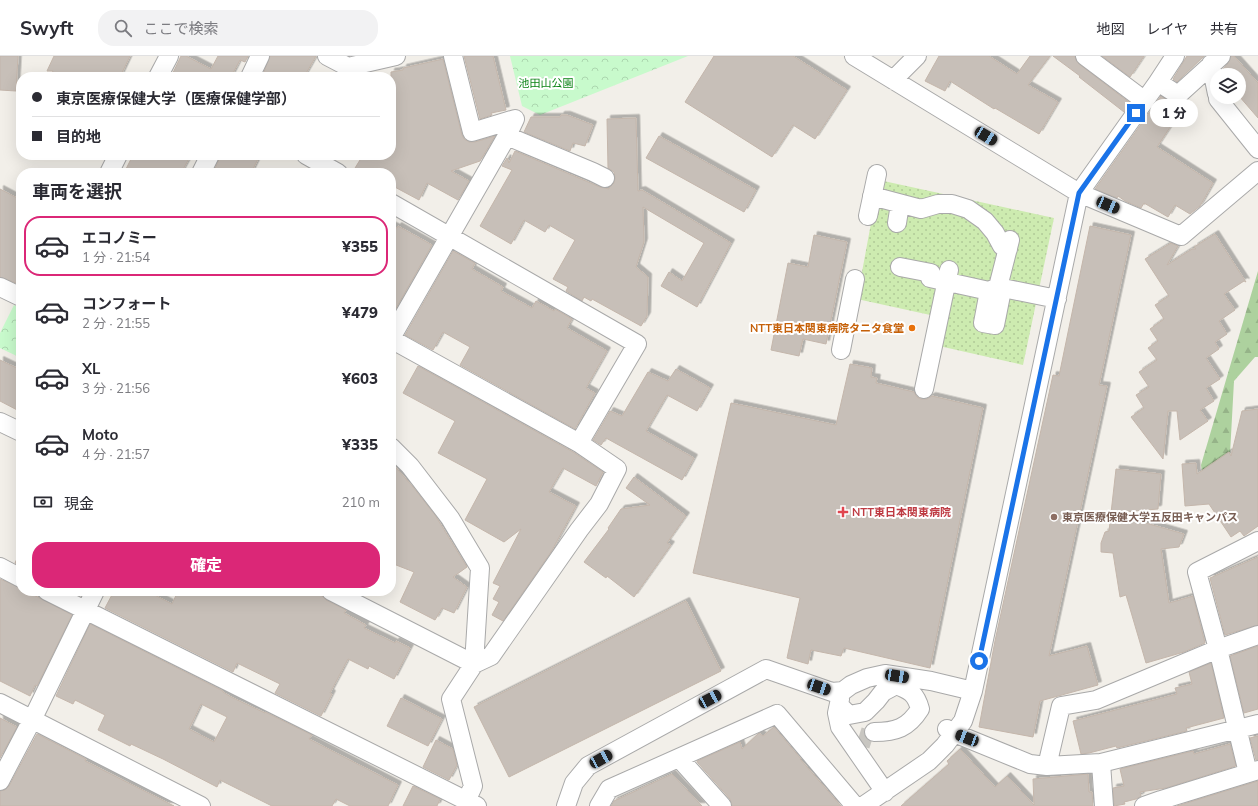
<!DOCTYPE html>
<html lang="ja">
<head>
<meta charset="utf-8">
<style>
  :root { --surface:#fff; --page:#f2f2f3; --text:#2b2b33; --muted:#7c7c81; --line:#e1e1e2; --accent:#db2777 }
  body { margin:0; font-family:Mulish,"Noto Sans JP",sans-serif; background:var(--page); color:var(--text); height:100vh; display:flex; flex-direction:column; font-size:15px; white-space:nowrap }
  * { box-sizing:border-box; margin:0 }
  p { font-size:13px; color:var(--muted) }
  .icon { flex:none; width:22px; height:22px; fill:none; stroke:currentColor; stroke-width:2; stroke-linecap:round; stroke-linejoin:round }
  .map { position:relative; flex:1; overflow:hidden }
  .drawer { position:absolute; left:16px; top:112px; width:380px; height:428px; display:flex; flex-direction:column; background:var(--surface); border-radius:16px; box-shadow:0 4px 16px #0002 }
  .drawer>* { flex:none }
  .guide { position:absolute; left:16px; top:16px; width:380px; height:88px; border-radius:16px; box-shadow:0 4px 16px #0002; display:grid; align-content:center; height:88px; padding:0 16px; background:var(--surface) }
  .tools { position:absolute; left:1210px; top:12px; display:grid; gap:8px }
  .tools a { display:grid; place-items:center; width:36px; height:36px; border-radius:50%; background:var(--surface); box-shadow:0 4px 16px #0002; font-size:20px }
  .end { position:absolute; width:18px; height:18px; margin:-9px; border:5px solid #1a73e8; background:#fff; box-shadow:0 0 0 2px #fff }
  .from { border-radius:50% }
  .bubble { position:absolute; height:28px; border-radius:14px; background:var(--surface); box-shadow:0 4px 16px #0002; font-size:13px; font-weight:800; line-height:28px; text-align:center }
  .car { position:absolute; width:12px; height:24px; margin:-12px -6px; border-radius:5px; box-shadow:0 0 3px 1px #0007; background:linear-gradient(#222 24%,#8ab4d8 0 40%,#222 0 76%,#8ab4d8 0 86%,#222 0) }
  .guide b { display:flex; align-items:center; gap:14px; height:38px; font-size:15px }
  .guide b+b { border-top:1px solid var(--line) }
  .guide i { width:10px; height:10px; background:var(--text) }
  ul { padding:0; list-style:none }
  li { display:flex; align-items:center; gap:12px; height:60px; margin:0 8px 6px; padding:0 8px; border:2px solid transparent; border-radius:16px }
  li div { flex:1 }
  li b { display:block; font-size:15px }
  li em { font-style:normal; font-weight:800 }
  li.on { border-color:var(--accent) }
  li>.icon { width:36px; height:36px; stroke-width:1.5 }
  h2 { padding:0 16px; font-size:18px; line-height:48px }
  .pay { display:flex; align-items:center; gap:10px; height:44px; padding:0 16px; font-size:15px }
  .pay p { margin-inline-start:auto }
  .cta { display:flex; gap:8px; margin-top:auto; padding:8px 16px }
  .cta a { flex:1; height:46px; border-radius:16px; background:var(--accent); color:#fff; font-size:16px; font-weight:800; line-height:46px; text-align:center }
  header { display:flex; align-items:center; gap:24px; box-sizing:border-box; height:56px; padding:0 20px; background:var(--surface); border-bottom:1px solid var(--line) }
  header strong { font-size:19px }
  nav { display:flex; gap:22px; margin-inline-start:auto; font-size:14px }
  .search { width:280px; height:36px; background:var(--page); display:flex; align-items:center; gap:10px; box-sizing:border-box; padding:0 14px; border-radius:16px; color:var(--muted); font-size:15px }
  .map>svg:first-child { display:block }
  .forest { fill:url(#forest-firs) }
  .park { fill:url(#park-crowns) }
  .garden { fill:url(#garden-dots) }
  .building { fill:#c7bfb8; stroke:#c4b6ab; fill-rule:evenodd; filter:url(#shadow) }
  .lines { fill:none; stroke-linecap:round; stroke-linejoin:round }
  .minor-tunnel { stroke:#c8c6c1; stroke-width:18; stroke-dasharray:18 9; stroke-linecap:butt }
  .minor-casing { stroke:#a9a9a9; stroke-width:20 }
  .minor { stroke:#fff; stroke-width:18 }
  .route { stroke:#1a73e8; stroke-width:5 }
  .food-dot { fill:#e8710a; stroke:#fff; stroke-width:1.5 }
  .health-dot { fill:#e0444e; stroke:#fff; stroke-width:1.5 }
  .education-dot { fill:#8d6e63; stroke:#fff; stroke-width:1.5 }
  .labels { text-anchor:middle; stroke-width:4; stroke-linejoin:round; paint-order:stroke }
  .park-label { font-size:11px; fill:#0c8416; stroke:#fff }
  .food-label { font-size:11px; font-weight:bold; fill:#c56008; stroke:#fff; text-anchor:end }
  .health-label { font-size:11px; font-weight:bold; fill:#be3a42; stroke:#fff; text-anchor:start }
  .education-label { font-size:11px; font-weight:bold; fill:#785e54; stroke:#fff; text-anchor:start }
</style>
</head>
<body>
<header>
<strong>Swyft</strong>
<div class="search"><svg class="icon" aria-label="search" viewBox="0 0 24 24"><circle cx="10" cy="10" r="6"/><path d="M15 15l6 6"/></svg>ここで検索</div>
<nav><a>地図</a><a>レイヤ</a><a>共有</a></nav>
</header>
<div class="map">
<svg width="1258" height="750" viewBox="0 0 1258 750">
  <defs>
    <pattern id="forest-firs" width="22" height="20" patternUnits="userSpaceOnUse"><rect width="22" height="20" fill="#add19e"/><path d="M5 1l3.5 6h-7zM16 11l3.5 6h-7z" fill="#95b388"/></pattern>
    <pattern id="park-crowns" width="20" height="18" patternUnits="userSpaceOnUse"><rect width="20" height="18" fill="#c8facc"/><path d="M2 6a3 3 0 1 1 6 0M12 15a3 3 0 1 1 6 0" fill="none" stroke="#acd6af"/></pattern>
    <pattern id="garden-dots" width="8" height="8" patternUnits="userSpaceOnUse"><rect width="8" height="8" fill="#cdebb0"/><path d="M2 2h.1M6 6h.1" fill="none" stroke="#b0c997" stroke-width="1.8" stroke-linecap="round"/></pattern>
    <filter id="shadow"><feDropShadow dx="3.5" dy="-3.5" stdDeviation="0" flood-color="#0004"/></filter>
  </defs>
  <rect width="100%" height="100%" fill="#f2efe9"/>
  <path class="forest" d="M1258,215V301H1255L1234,325L1230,398L1205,435L1201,409Z"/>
  <path class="park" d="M510,0H688L540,59L522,50Z
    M14,249L21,253V302L0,292V277Z"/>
  <path class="garden" d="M879,124L1054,162L1023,309L939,290L944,262L857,243Z"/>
  <path class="building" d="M0,0H18L16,35L0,34Z
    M54,0H130L120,21H50L53,15H47Z
    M181,0H186L211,13L218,0H248L245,6L240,4L231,21H171Z
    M270,0H316L304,21H262Z
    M464,0H493L506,54L491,57L492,59L480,63Z
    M714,0H793L847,34L815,83L793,69L772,101L685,46Z
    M939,0H989L1017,18L1030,0H1050L1028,29L1058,46L1039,78L995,52L994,53L950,25L945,35L925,25Z
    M1053,0H1075L1076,4L1079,8L1130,47L1124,56L1079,21L1080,20Z
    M1102,0H1144L1130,21Z
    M1187,0H1204L1177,26L1173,23Z
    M1231,0H1234L1258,27V62L1239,40V19H1224L1223,13L1228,7Z
    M443,3L462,79L464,83L469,86H475L495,80L480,105L451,115L469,125L458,144L427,127L419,144L391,129V117H352L363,99H391V16L403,14V12Z
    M1161,40L1182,53L1157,91L1213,127L1200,150L1190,158L1175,149L1168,161L1144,147L1141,152L1125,145L1118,140L1117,142L1095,133Z
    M561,59H567L593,69L585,90L573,87L570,95L524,76L531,61H560Z
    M636,62L638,135L642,134L731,187L697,251L661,230L669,216L682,225L704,187L643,151L644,186L636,211L648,221L647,260L641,270L592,243L591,245L584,241L582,245L566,235L568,231L553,223L575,184L549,169L545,176L524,164L511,188L480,170L512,114L502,110L507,102L509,107L515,95L600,131L609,133V132L614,127L615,122L614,116L608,112L607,63Z
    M659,80L756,134L744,156L646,102Z
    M133,99H191L181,117H124Z
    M221,99H260L251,117H213Z
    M0,133L21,144V229L0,221Z
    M391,169L397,172L398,170L432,189L391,261Z
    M1090,170L1131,179L1099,329L1107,330L1049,600L1087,590L1098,629L1040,645L1033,681L979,671L995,585L1053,319L1059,320Z
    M1215,178L1246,226L1244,225L1224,238L1235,254L1219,265L1227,278L1215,286L1219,293L1206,302L1220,323L1206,332L1214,345L1200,354L1208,365L1180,384L1177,355H1168L1163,403L1131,361L1144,352L1136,339L1149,331L1139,316L1157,304L1148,292L1158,285L1150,273L1164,263L1155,249L1169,240L1145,203L1171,187L1178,190L1167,209L1192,193H1196L1194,191Z
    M814,179L847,186L826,288L803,283L799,300L771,294L788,207L808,211Z
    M453,195L475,207L472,213L503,231L501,235L532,252L536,245L554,255L555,253L572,263L567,272L607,295L586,332L595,337L575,373L460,309L470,291L443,276L433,294L405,279Z
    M0,304L21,314V356L0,345Z
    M850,308L872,312L871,321L877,322L876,327L914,336L917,341L921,343H927L932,340L983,352L930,612L844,592L841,600L811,594L808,608L787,602L800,542L693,517L731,347L836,369Z
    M418,310L573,396L603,416L596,430L563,412L549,436L576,450L551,496L503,565L492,559L499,546L493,543L500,530L493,527L521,473L504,486L465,464L487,423L438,397L455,365L403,337Z
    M676,313L710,332L697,355L667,339L646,375L694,402L682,424L606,382L601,389L593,384L610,355L622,360L648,316L668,325Z
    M1258,353V470L1244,480L1240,475L1231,481L1209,448L1185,450L1182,408L1196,407L1197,418L1229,396L1231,400L1242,355Z
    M391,406L413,431L435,459L467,511L453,521L467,531L454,557L442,552L435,564L400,546L414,516L391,507Z
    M1116,413L1161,418L1158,453L1111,457Z
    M634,421L686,460L667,487L671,489L634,541L607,520L606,522L584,506L609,473L608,472L621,453L650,449L626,432Z
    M1111,457L1184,478L1179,491L1161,493L1169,547L1193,540L1205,587L1184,596L1146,607L1126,539L1120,541L1113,497L1101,496V487L1105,476L1109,475Z
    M21,494V510L15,507Z
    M1258,501V569L1225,579L1210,522Z
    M0,523L21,532V535H26L72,559L37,630L35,629L30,640L0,625Z
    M114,535H147L172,548L178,535H312L322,540L326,544L346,554L344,557L366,569L364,572L395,587L396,585L410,592L394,623L369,610L368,613L348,603L330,637L332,638L321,660L275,637L280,628L237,607L233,616L105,552Z
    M686,545L721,615L509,721L474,651Z
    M90,568L223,635V636L231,641L265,657V656L312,679L309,683L398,729L388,750H350L336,743L332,750H272L220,724L217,731L163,703L131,688L130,690L98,674L105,659L75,644L73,648L56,640ZM201,648L227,661L214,686L189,673Z
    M1258,590V653L1244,657L1230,600Z
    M1211,607L1224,662L1186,672L1187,675L1117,692L1116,690L1089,697L1081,698L1073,665L1177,638L1175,632L1192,628L1189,616Z
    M401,642L442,663L428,690L387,670Z
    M0,662L17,671L0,702Z
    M774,671L801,703H800L841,750H732L730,743L698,707L697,705L740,686L742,693L759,677L763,680Z
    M37,678L86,703L85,705L174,750H0V735L5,734L9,730Z
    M1258,680V704H1256L1250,682Z
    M436,684L453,693L457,709L449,724L423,711Z
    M1230,688L1236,710L1166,732L1140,736L1141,740L1136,743L1124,746L1125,748L1114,750L1113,732L1124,730L1120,713L1193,695L1194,698Z
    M960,693L995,731L1007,720L1034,749L1033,723L1088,718L1089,736H1092L1093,750H901L949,708L947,705Z
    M672,718L702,750H611L614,745Z
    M1258,725V750H1177Z
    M413,730L440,743L437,750H403Z"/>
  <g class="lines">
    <path class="minor-tunnel" d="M859,680L872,684"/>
    <defs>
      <path id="minor" d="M327,0L348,11L396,0
        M854,0L1079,137L1181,180L1258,115
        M1085,0L1145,45
        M1211,8L1217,38
        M158,21L169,0
        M250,21L260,0
        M893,24L917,0
        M1158,26L1178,39L1221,0
        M1218,41V43L1258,93
        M507,80L593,116L605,122
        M306,99L338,117
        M109,117L118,99
        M201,117L210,99
        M872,140L921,153L938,148H952L968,153L985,165L995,177L1002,190L1008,193
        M868,160L877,118
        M897,167L900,148
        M1010,184L998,231L996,237L1001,239L995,269L983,267L989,235L998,231L1057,243
        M900,211L931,217L930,222L989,235
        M0,231L21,241
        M391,282L507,80L515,63L472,76L453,0
        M391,283L579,387
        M841,294L855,223
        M924,333L949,214
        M0,366L21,376
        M391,391L410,410L450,462L480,512L474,608L451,643L473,730L464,750
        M0,511L21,522
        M47,535L477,750
        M331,535L474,608L491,600L579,474L599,448L617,413L579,387L637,288L391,147
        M840,643L837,657L840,671L885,736
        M0,647L201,750
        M839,649L849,659L865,656L876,645L883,636L896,629C910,634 916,638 920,653C908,672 896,676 874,676
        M947,673L954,677L1030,708L1047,710L1101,707L1258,668
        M679,702L722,750
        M1101,707L1104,750
        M1047,710L1061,650L1096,644L1218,593L1258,579
        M1248,717L1218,593L1197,516L1258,485
        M0,725L32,664L95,535
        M566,750L574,727L588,710L766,613L832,636L843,635L851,629L867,622L885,618L931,625L973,635
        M599,750L609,733L777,658L855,750
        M863,750L929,705L945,689L963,665L973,635L1079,137L1158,26L1175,0
        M1144,750L1161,744L1258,714"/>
    </defs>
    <use href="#minor" class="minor-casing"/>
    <use href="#minor" class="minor"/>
  </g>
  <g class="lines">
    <path class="route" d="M979,605L1079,137L1136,57"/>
  </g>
  <circle class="food-dot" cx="912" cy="272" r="4"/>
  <path class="health-dot" d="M841 450h4v4h4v4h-4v4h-4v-4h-4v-4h4z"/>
  <circle class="education-dot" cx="1054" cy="461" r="4"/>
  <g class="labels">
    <g class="park-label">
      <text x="546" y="31">池田山公園</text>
    </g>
    <g class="food-label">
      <text x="904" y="276">NTT東日本関東病院タニタ食堂</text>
    </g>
    <g class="health-label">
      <text x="852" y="460">NTT東日本関東病院</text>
    </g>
    <g class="education-label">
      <text x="1062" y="465">東京医療保健大学五反田キャンパス</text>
    </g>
  </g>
</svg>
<div class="tools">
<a><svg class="icon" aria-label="layers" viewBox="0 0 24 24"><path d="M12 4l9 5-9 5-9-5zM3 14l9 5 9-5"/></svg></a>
</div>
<i class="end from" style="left:979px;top:605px"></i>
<i class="end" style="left:1136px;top:57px"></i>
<div class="bubble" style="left:1150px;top:43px;width:48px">1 分</div>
<i class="car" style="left:986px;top:80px;rotate:121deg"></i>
<i class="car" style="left:1108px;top:149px;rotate:113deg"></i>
<i class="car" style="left:897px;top:620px;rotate:99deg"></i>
<i class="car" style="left:819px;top:631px;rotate:109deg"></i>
<i class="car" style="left:710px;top:643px;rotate:62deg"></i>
<i class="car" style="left:967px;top:682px;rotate:291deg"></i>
<i class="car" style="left:601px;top:703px;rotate:61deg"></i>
<div class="guide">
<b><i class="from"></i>東京医療保健大学（医療保健学部）</b>
<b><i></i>目的地</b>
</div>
<section class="drawer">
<h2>車両を選択</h2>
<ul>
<li class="on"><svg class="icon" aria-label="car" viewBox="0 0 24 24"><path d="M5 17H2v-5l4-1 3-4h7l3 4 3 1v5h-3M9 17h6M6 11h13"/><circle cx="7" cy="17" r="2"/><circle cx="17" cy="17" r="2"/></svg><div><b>エコノミー</b><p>1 分 · 21:54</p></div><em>¥355</em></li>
<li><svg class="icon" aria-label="car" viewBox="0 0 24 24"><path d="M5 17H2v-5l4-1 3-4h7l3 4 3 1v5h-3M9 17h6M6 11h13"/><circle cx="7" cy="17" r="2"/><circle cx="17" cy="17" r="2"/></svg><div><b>コンフォート</b><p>2 分 · 21:55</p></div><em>¥479</em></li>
<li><svg class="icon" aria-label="car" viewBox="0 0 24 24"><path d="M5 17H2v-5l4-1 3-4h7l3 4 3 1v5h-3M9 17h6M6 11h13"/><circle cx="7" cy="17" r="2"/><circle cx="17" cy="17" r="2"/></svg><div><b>XL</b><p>3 分 · 21:56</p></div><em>¥603</em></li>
<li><svg class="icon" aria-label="car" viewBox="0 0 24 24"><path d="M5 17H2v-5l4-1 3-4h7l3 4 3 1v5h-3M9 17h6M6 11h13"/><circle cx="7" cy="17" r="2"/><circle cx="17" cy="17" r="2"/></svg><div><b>Moto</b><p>4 分 · 21:57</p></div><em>¥335</em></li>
</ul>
<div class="pay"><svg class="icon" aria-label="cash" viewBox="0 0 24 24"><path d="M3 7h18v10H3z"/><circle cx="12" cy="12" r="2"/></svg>現金<p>210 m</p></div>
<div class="cta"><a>確定</a></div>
</section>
</div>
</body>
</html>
